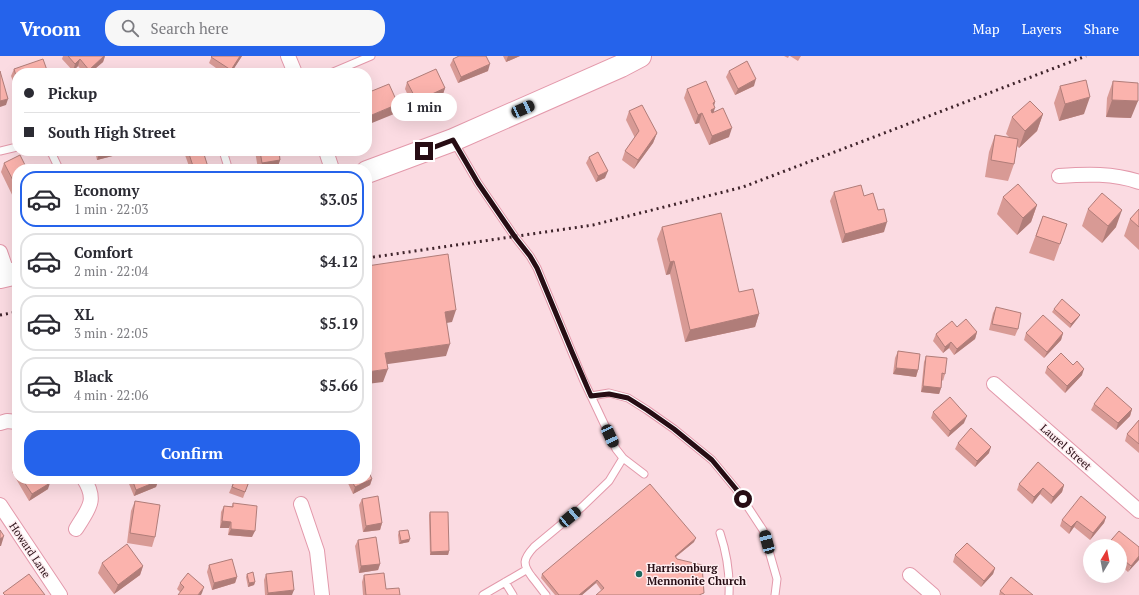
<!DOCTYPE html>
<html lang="en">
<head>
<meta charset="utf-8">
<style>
  :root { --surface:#fff; --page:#f7f7f7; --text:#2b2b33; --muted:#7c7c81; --line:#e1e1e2; --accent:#2563eb }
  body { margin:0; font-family:"PT Serif",serif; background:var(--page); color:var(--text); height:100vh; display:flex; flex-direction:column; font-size:15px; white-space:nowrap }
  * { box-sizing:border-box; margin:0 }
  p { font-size:13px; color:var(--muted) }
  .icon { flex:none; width:22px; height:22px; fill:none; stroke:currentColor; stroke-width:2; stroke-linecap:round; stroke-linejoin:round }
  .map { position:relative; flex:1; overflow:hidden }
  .sheet { position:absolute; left:12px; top:108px; width:360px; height:320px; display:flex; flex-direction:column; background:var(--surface); border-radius:16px; box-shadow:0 4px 16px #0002 }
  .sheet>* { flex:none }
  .banner { position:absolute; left:12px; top:12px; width:360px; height:88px; border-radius:16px; box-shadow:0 4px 16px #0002; display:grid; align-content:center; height:88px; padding:0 12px; background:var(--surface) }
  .needle { width:26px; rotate:10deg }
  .buttons { position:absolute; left:1083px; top:483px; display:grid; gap:8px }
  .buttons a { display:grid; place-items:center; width:44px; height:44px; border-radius:50%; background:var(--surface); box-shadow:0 4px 16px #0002; font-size:20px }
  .end { position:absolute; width:18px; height:18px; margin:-9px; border:5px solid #270d14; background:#fff; box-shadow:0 0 0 2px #fff }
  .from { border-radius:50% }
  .bubble { position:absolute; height:28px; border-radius:14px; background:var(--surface); box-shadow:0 4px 16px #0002; font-size:13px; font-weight:700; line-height:28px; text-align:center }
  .car { position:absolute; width:12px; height:24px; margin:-12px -6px; border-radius:5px; box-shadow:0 0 3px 1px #0007; background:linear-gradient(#222 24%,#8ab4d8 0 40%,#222 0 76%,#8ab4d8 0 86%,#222 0) }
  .banner b { display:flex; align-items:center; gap:14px; height:38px; font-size:15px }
  .banner b+b { border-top:1px solid var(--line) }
  .banner i { width:10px; height:10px; background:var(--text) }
  ul { padding:7px 0 0; list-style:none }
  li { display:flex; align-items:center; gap:12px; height:56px; margin:0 8px 6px; padding:0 4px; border:2px solid var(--line); border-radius:16px }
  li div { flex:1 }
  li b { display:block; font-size:15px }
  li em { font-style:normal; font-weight:700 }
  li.current { border-color:var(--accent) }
  li>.icon { width:36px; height:36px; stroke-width:1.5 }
  .button { display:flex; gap:8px; margin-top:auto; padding:8px 12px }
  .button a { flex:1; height:46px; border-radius:16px; background:var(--accent); color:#fff; font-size:16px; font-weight:700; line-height:46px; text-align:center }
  header { display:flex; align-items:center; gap:24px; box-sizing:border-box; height:56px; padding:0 20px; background:var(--accent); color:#fff }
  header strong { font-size:19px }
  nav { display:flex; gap:22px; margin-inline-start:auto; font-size:14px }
  .search { width:280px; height:36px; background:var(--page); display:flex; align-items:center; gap:10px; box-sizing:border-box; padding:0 14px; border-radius:16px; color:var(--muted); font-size:15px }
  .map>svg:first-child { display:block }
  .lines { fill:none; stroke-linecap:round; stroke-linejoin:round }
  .service-casing { stroke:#e399ab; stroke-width:9 }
  .minor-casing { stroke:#e399ab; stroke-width:16 }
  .primary-casing { stroke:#e399ab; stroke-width:24 }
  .service { stroke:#fff; stroke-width:7 }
  .minor { stroke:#fff; stroke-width:14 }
  .primary { stroke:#fff; stroke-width:22 }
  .rail { stroke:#3f242b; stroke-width:3; stroke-dasharray:2 4; stroke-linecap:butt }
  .wall { fill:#d89a95 }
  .shaded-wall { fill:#b07d79 }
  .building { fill:#fbb3ad; stroke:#b07d79 }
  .route { stroke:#270d14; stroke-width:5 }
  .poi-dot { fill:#1e685f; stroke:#feedf0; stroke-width:1.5 }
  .labels { text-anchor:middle; stroke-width:3; stroke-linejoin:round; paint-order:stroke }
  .street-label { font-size:11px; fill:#270d14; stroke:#feedf0 }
  .poi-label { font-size:11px; font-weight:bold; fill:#270d14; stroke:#feedf0; text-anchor:start }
</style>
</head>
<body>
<header>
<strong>Vroom</strong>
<div class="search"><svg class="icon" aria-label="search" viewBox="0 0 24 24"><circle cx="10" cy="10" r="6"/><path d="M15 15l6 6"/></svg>Search here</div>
<nav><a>Map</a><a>Layers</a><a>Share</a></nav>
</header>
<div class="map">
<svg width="1139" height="539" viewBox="0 0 1139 539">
  <rect width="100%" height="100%" fill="#fbdbe2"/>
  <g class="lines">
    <defs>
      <path id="service" d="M331,17L371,0
        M454,86L478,127L515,181L530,200L537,212L583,323L616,393L623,402L644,418
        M0,95L17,91
        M49,95L52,98L59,113
        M223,95L227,108L226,113
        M591,340L609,337L628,342L647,354L674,373L712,404L736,433L763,474L777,523L775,539
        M720,477C727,498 730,517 729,539
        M505,526L513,539
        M483,539L526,514
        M546,539C541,533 537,527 532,521C522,508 523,503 534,491L582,451L609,425L623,402"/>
      <path id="minor" d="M288,0L295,17
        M326,95L332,113
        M1059,120C1086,118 1114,117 1139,126
        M0,196L8,219
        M994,328L1139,455
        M0,367L7,365L17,366
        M301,448L317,495L322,539
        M0,449L60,539
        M76,473C88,453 98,445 84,423
        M910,519L933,539"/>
      <path id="primary" d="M367,116L453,84L621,10L640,0
        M0,221L17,217"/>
    </defs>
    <use href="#service" class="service-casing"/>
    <use href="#minor" class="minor-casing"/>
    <use href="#primary" class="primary-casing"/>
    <use href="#service" class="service"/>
    <use href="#minor" class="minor"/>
    <use href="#primary" class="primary"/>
    <path class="rail" d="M367,202L593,169L743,131L1086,0
      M0,259L17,256"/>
  </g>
  <path class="wall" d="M63,0H105L103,6L90,17H84L78,10L73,15L62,3Z
    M212,0H242L231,17H223L209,7Z
    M503,0H520L506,6Z
    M784,0H789L788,2Z
    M790,0H801L798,5Z
    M453,3L488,15L458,27L450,9Z
    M14,13L17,17V36L11,20Z
    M729,15L754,30L735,39L726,21Z
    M1113,25L1131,62L1106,61L1107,42Z
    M407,26L445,32L443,38L414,52L405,33Z
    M1060,30L1084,58L1059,65L1054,47Z
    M687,33L715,46L714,49V56L729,81L709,89L699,67L695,68L684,42Z
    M629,55L657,77L653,87L634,113L622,104L625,95L635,82L626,64Z
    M1043,58L1037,75L1019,92L1017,90L1014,108L1008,125L985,121L989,96L995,79L1009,81L1006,78L1012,61Z
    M95,95H132L97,104Z
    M187,95H203L207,113H190L185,99Z
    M255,95H279L280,104L277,113H258Z
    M589,101L605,122L596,126L586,107Z
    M4,107L17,113V149L1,116Z
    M834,136L864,140L878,154L884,176L842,187L830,145Z
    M1003,141L1037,149L1031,166L1017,179L997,158Z
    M1088,153L1116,171L1102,187L1082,170Z
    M1139,153V194L1124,180L1130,163Z
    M1043,160L1067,168L1054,205L1029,197Z
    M662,171L739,236L759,258L755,271L685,286L670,218L666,219L657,183Z
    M996,251L1018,273L1015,280L989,274L993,257Z
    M1054,253L1080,259L1078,262L1070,272L1052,256Z
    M957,271L977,276L975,283L954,299L949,292L943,297L933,285L936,278Z
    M1026,277H1063L1061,284L1044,302L1024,284Z
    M898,295L918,314L916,321L893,318L895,302Z
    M926,300L945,318L943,325L942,324L941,332L939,338L921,336L924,306Z
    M17,308V333L12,332Z
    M1047,311L1082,319L1065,337L1045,317Z
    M1094,348L1132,353L1130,360L1116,374L1091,354Z
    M933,356L964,367L948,381L931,362Z
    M1139,364V397L1125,385L1127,378Z
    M958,387L989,397L975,411L955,393Z
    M17,408V423H48V433L29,445L12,416L14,410Z
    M127,423H157L158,425L156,431L134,440Z
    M235,423H250L243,442L229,437Z
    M346,423H372L370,429L353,438Z
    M1019,428L1064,429L1062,436L1051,448L1040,438L1032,448L1017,434Z
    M362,443L382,467L380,474L363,476L359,449Z
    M135,445L155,481L152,491L127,487L131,455Z
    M233,447L252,481L228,479L229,472H220L221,456L224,450H232Z
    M430,456L449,495L448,499H430L429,459Z
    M1106,461L1104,467L1090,484L1074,471L1069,478L1060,470L1062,464Z
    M399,475L409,486L399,488L398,479Z
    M358,484L380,508L378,514L359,517L355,490Z
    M694,486L676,501L601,534L596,527L582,539H555L541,522L542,518Z
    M1120,490L1139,491L1128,516L1120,509Z
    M955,499L995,512L993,518L981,531L953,506Z
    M102,507L143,510L140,519L114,538L98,517Z
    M209,509L237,521L235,527L212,534L207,516Z
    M247,518L255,526L254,529L248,531L246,521Z
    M266,518L292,539H265L264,524Z
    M364,519L386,533L400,539H363L362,526Z
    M180,527L202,537L180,536L177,533Z
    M1000,535L1033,539H999Z"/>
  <path class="shaded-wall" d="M104,0H105L103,6L90,17H88L89,14Z
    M240,0H242L231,17H230L231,14Z
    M508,0H520L506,6Z
    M80,3L78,10L73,15L75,8Z
    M490,8L488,15L458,27L461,21Z
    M756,23L754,30L735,39L738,33Z
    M445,32L443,38L414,52L417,45Z
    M1090,41L1084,58L1059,65L1065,48Z
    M8,43L6,49L0,51V45Z
    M1112,44L1138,45L1131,62L1106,61Z
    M715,46L713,53L715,52L712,61L707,63L713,47Z
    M398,48L394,58L367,69V61Z
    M702,57L699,67L695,68L698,59Z
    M1043,58L1037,75L1019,92L1025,75Z
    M732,72L729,81L709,89L712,80Z
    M657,77L653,87L634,113L638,104Z
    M100,95H132L97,104Z
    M280,104L277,113H260L262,107Z
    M208,111L207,113H200Z
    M608,115L605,122L596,126L598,120Z
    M1037,149L1031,166L1017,179L1023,162Z
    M1122,154L1116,171L1102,187L1108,170Z
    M887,166L884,176L842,187L845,178Z
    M674,205L670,218L666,219L670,206Z
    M456,254L452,266L441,268L445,256Z
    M759,258L755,271L685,286L690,274Z
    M1080,259L1078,262L1070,272L1071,268Z
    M977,276L975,283L954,299L957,293Z
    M1063,277L1061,284L1044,302L1047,296Z
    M951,286L949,292L943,297L945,291Z
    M450,288L446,300L381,309L385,297Z
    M896,312L918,314L916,321L893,318Z
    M388,313L383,326L367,328V316Z
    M1084,313L1082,319L1065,337L1067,330Z
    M923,330L941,332L939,338L921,336Z
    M1132,353L1130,360L1116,374L1118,367Z
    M967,360L964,367L948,381L950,375Z
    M991,391L989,397L975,411L977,405Z
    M372,423L370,429L353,438L355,431Z
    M158,425L156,431L134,440L136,434Z
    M50,427L48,433L29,445L32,438Z
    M1064,429L1062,436L1051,448L1053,441Z
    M1043,432L1040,438L1032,448L1034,441Z
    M1106,461L1104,467L1090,484L1093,477Z
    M222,465L231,466L229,472H220Z
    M1077,465L1074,471L1069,478L1071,471Z
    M382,467L380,474L363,476L366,470Z
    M231,473L255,475L252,481L228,479Z
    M4,480L1,490H0V483Z
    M696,482L694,486L673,503L675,500Z
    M410,483L409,486L399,488L401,485Z
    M449,495L448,499H430L431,496Z
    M1139,500V504L1128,516L1131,510Z
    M380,508L378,514L359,517L361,510Z
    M143,510L140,519L114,538L118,529Z
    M995,512L993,518L981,531L984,525Z
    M237,521L235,527L212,534L214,527Z
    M597,524L596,527L582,539H579Z
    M255,526L254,529L248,531L249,527Z
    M204,531L202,537L201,539H198Z
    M294,534L292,539H267L268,537Z"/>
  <path class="building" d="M68,0H104L89,14L80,3L75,8Z
    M212,0H240L231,14L211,1Z
    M459,0H486L490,8L461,21L453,3Z
    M43,3L48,17H17V23L14,13Z
    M747,5L756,23L738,33L729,15Z
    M436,13L445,32L417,45L407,26Z
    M0,15L8,43L0,45Z
    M1086,24L1090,41L1065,48L1060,30Z
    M706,25L715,46L713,47L715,52L711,54L712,57L723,52L732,72L712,80L702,57L698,59L687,33Z
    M1113,25L1138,27V45L1112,44Z
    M389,28L398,48L367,61V37Z
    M1030,45L1043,58L1025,75L1012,61Z
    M642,49L657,77L638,104L625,95L639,75L629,55Z
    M995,79L1018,83L1014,108L991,104Z
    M188,95H203L208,111L200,113H194Z
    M260,95H279L280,104L262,107Z
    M598,96L608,115L598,120L589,101Z
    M20,99L27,113H17V132L4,107Z
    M1018,128L1037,149L1023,162L1003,141Z
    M861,129L864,140L873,137L878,154L884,153L887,166L845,178L834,136Z
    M1102,137L1122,154L1108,170L1088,153Z
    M1139,153V171L1130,163Z
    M721,157L739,236L753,233L759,258L690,274L674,205L670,206L662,171Z
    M1043,160L1067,168L1060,188L1036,180Z
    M448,198L456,254L445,256L450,288L385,297L388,313L367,316V210Z
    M1062,243L1080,259L1071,268L1054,253Z
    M996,251L1021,257L1018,273L992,268Z
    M1043,259L1063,277L1047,296L1026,277Z
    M966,263L977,276L957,293L951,286L945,291L936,278L952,265L957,271Z
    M898,295L920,298L918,314L896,312Z
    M1061,297L1073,309L1077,305L1084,313L1067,330L1047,311Z
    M926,300L947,302L945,318L942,317L941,332L923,330Z
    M17,312V326L15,325Z
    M1107,331L1132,353L1118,367L1094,348Z
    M950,341L967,360L950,375L933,356Z
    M1139,364V388L1127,378Z
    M971,372L991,391L977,405L958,387Z
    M1038,406L1064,429L1053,441L1043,432L1034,441L1019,428Z
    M17,408V414L14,410Z
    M367,412L372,423L355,431L351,423H367Z
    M22,423H48L50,427L32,438Z
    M132,423H157L158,425L136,434Z
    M235,423H250L245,436L232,431Z
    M650,428L696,482L675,500L677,503L702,509L704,537L699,539H596L604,532L597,524L579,539H559L542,518Z
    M378,440L382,467L366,470L362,443Z
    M1081,440L1106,461L1093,477L1077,465L1071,471L1062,464Z
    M135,445L160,449L155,481L130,477Z
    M233,447L257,450L255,475L231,473V466L222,465L224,450L233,451Z
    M430,456H448L449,495L431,496Z
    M0,474L4,480L0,483Z
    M408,474L410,483L401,485L399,475Z
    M1119,475L1139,491V500L1131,510L1120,501V490H1106Z
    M376,481L380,508L361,510L358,484Z
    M967,487L995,512L984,525L955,499Z
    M127,488L143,510L118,529L102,507Z
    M232,503L237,521L214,527L209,509Z
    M292,515L294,534L268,537L266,518Z
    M253,516L255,526L249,527L247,518Z
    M188,517L204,531L198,539H178L184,531L180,527Z
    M384,517L386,533L399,532L400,539H366L364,519Z
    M29,518L45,539H5L3,537Z
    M1011,521L1033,539H1005L1000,535Z"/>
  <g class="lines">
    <path class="route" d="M424,95L453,84L478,127L515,181L530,200L537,212L572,296L591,340L609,338L628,342L647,354L674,373L712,404L736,433L743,443"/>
  </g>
  <circle class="poi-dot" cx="639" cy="518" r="4"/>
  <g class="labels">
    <g class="street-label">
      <text transform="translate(1066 391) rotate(41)" y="4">Laurel Street</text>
      <text transform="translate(30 494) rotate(56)" y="4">Howard Lane</text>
    </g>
    <g class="poi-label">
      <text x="647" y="516">Harrisonburg<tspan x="647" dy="13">Mennonite Church</tspan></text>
    </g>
  </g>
</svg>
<div class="buttons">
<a><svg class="needle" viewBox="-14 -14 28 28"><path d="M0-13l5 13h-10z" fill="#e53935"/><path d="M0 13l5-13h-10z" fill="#7c7c81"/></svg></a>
</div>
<i class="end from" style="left:743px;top:443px"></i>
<i class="end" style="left:424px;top:95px"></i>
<div class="bubble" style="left:391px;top:37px;width:66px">1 min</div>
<i class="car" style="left:523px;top:53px;rotate:66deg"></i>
<i class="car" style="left:610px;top:380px;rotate:155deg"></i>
<i class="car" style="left:570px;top:461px;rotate:50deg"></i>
<i class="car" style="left:767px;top:486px;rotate:345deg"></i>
<div class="banner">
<b><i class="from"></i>Pickup</b>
<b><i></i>South High Street</b>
</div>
<section class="sheet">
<ul>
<li class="current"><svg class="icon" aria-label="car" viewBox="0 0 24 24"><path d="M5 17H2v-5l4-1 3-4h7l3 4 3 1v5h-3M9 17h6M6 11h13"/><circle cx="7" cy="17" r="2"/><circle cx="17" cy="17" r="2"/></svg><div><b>Economy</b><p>1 min · 22:03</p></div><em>$3.05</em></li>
<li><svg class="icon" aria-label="car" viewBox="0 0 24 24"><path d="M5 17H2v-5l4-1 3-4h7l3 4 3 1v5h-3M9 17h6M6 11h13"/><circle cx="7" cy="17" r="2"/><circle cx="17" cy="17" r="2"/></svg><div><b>Comfort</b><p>2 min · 22:04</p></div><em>$4.12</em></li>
<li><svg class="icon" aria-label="car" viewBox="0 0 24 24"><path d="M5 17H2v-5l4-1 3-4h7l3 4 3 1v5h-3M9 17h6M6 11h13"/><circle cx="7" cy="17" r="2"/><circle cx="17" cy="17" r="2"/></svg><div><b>XL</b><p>3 min · 22:05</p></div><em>$5.19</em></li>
<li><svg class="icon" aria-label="car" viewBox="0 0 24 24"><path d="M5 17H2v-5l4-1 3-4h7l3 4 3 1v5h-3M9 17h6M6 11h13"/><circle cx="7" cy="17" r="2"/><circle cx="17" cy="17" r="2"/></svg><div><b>Black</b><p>4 min · 22:06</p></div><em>$5.66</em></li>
</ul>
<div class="button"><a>Confirm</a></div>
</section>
</div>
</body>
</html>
